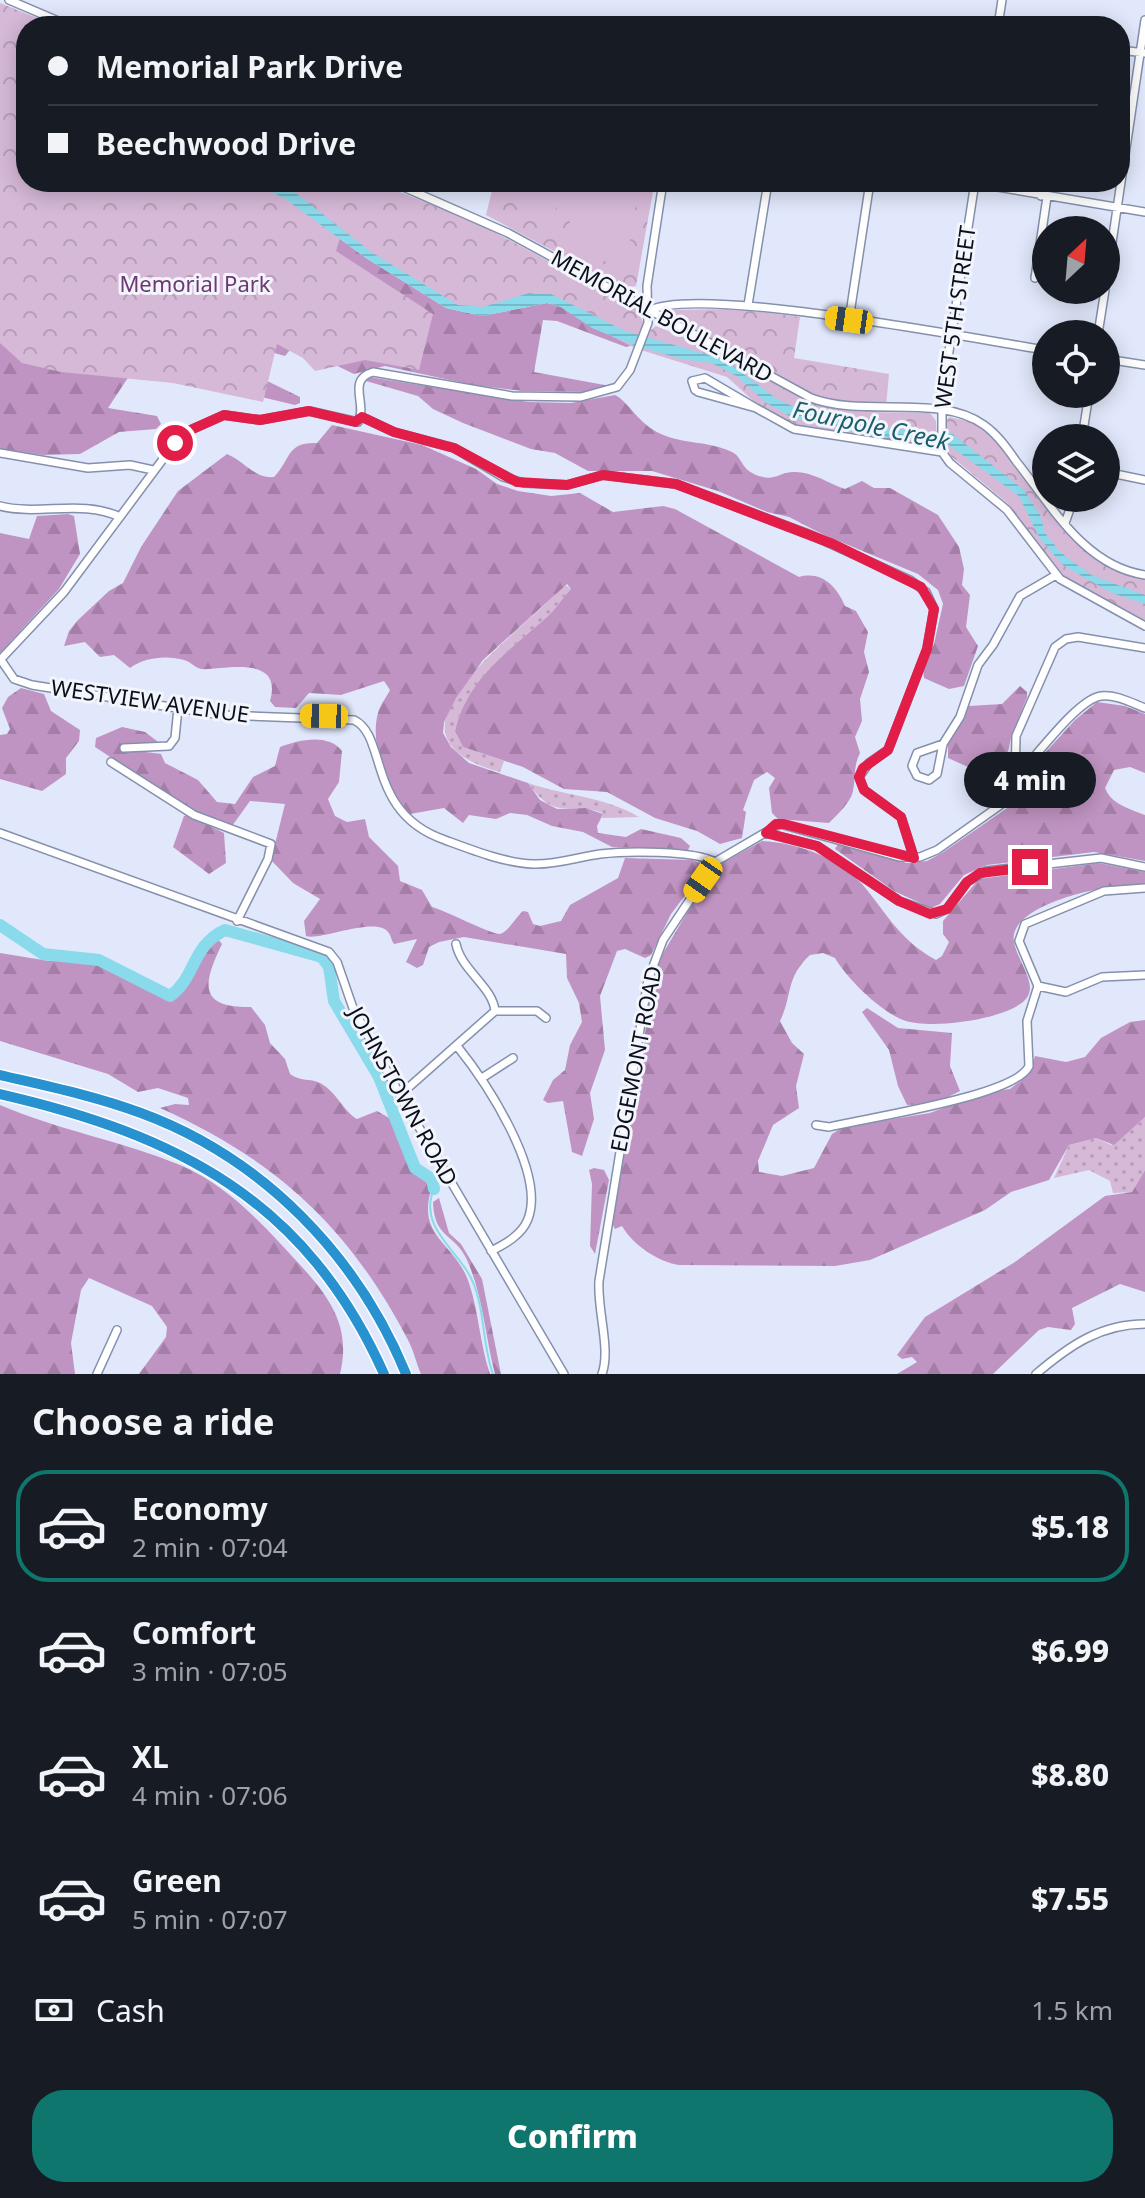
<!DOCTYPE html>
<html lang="en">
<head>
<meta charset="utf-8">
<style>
  :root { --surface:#171b24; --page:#242831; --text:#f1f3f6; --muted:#9ea1a6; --line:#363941; --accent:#0f766e }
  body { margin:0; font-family:"Noto Sans",sans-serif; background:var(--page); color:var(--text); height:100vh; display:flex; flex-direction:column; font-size:30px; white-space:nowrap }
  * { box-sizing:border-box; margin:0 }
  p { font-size:26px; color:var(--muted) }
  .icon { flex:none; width:44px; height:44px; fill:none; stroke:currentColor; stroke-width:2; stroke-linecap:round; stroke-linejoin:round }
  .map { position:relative; height:1374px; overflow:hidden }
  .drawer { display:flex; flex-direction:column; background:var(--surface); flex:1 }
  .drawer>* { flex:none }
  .guide { position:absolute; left:16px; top:16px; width:1114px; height:176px; border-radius:32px; box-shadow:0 4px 20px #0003; display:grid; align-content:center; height:176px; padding:0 32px; background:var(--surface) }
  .needle { width:52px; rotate:26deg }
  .buttons { position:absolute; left:1032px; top:216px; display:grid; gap:16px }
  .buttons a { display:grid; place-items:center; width:88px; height:88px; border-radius:50%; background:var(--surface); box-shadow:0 4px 20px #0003; font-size:40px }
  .end { position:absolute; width:36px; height:36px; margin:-18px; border:10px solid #e11d48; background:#fff; box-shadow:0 0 0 4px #fff }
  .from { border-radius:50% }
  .bubble { position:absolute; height:56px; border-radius:28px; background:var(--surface); box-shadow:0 4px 20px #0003; font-size:26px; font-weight:800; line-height:56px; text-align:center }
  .car { position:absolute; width:24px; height:48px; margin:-24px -12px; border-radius:10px; box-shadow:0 0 6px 2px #0007; background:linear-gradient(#f5c518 24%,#345 0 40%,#f5c518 0 76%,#345 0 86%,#f5c518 0) }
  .guide b { display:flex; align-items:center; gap:28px; height:76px; font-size:30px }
  .guide b+b { border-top:2px solid var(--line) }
  .guide i { width:20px; height:20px; background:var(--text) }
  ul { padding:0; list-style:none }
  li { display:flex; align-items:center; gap:24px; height:112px; margin:0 16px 12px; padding:0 16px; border:4px solid transparent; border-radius:32px }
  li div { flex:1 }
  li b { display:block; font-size:30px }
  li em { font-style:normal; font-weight:800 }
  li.current { border-color:var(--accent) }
  li>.icon { width:72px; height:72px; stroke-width:1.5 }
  h2 { padding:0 32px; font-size:36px; line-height:96px }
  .pay { display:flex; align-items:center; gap:20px; height:88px; padding:0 32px; font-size:30px }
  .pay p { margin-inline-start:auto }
  .cta { display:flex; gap:16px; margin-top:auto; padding:16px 32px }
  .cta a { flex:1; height:92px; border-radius:32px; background:var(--accent); color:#fff; font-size:32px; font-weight:800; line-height:92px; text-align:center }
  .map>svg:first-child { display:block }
  .grass { fill:url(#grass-dots) }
  .forest { fill:url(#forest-firs) }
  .park { fill:url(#park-crowns) }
  .pitch { fill:#d6b8d7 }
  .water { fill:url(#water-rules) }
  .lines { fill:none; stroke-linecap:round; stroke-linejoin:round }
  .stream { stroke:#89daea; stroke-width:2 }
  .river { stroke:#89daea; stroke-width:12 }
  .minor-casing { stroke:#8490ac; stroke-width:10 }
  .highway-casing { stroke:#fff; stroke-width:13 }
  .minor { stroke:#fff; stroke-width:7 }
  .highway { stroke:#2792cf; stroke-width:10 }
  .route { stroke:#e11d48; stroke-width:10 }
  .labels { text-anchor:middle; stroke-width:6; stroke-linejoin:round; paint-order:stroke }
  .park-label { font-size:22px; fill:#6e3772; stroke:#f3f5fc }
  .street-label { font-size:22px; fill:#0b0f19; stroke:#f3f5fc }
  .water-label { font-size:24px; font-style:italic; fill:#195d68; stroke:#f3f5fc }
</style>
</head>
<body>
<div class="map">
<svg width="1145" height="1374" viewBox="0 0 1145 1374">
  <defs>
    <pattern id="grass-dots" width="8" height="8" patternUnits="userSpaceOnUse" patternTransform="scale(2)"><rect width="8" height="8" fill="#d6b8d7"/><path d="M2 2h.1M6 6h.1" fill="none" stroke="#b69db8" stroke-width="1.8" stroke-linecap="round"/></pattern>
    <pattern id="forest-firs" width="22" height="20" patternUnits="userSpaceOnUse" patternTransform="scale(2)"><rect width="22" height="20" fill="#c094c2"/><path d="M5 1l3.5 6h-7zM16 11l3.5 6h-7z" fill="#a47ea6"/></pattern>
    <pattern id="park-crowns" width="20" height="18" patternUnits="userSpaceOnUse" patternTransform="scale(2)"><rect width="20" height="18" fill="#d6b8d7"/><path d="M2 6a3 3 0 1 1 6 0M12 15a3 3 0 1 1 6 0" fill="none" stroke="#b69db8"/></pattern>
    <pattern id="water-rules" width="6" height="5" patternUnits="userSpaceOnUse" patternTransform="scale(2)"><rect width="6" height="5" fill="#89daea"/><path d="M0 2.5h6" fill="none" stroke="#75bac8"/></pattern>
  </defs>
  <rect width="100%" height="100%" fill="#e1e8fb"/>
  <path class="grass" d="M564,584L571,589C562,598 556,609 547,617C509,651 467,678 455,731L463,747L504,761L500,772C359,734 528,632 564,584Z
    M528,783C565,796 604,796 639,817L602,818L603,813C566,800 557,823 528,783Z
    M1145,1117V1170L1132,1192L1113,1193L1110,1181L1089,1170L1054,1178L1069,1145L1096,1138L1111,1145Z"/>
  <path class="forest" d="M0,28L26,182L284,198L366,258L446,308L482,316L547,303L561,307L593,328L634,345L626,347L557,321L543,320L534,372L610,386L586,392L523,391L473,385L385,366L354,374L294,345L285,356L267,351L261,378L300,397V403L295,405L135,367L108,408L157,416L161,424L156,429L119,432L80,454L43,455L0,449Z
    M369,377L528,402L571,403L615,395C628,401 638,424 661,434C683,444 709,441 732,452C744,458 740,472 763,477C775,480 782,472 793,472C811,471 828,483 845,489L862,481L874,488H890L938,515L959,547L964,569L962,585L970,595L966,627L978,646L964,686L949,689L924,678L923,668L934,644L943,604L938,590L918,574L824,535L789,517L767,512L718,491L652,471H588L555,453L531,449L463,423L433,409L418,396L366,381Z
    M332,425L422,445L476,469L497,484L518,491L551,496L580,493L613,512L663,506L675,509L799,577C821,571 836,585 845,606L856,611L868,632L864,652L869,672L860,699L862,721L855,737L860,753C853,767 856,776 853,791C851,802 837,815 829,823L778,819L772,813L769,788L775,778L767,772L754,780L743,810L746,812L742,838L720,844L697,831L655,818L607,792L564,789L523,767L463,747L455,731C467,678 509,651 547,617C556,609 562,598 571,589L567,584L483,660L456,698L444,722L443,733L451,747L469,763L528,783L540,800L557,809L586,808L603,814L597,826L598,833L626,837L641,829L681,838L690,846L688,850L612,847L583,832L552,826L527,815L510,813L496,819L469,815L463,823L444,808L410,814C388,791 369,745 378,713C380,705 386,698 390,690L384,681L341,695L309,693L296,708L275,707L270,701C284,652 219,671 201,669C195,668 190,661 184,660C168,655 144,657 130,668L114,655L100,657L85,642L64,646L69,631L78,620L109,591L123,583L141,547L178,491L227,454C244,461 255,479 274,477C292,458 286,442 317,443Z
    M68,514L74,516L80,554L59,589L0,653V533L29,539L37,516Z
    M1020,686L1027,692V697L1011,738L1004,771L988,776L948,758V743L969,706L1002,704Z
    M21,688L44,694L51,711L80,730L79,741L66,758V774L42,791L0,779V735L7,734L10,729L2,708L8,697Z
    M1097,702L1125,706L1145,714V773L1130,767L1114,770L1105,788C1111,804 1130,809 1145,815V861L1094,852L987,865L964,875L940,904L931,908L894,891L835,849L838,844L847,846L907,863L927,861L942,853L1010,806L1031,768L1075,720Z
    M122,727L145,732L157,741V744L131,750L161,754L165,763L198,780L217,802L235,804L253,777L275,766L280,747C299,740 328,733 342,751L339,782L328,799L335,816L347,822L365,819L369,837L398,866L400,881L422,890L432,907C444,910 495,936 500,934C508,932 516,917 523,911L528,912L533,924L540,926L561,921L570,905L618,878L625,858L692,860L702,864V873L671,914L651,955L645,958L625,949L617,951L600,996L605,1050L590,1093L594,1119L582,1156L572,1152L563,1101L548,1103L543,1100L553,1080L565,1070L570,1045L582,1022L579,1003L567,978L566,954L464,937L439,942L429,947L423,965L417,968L406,962L417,939L394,944C391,940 391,935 388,932C376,916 320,941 306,936L304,921L320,899L293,883L271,860L285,804L250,801L232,826L191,810L95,747L96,738Z
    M188,815L224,833L226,863L209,874L173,847L184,816Z
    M762,841C800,843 843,859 867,890C890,919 902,941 936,960L942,956L949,942L943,934V921L979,879L1099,863L1145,872V885C1116,882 1022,900 1014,934C1010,955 1043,984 1024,1001C1003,1020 933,1029 906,1021C883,1014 847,979 835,958L823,953L810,955C785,978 793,995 780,1021L792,1043L804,1054L796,1086L799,1108L773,1125L758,1161L759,1172L782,1176L814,1168L832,1134L843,1127L930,1113L982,1093L1010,1089L1029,1074L1035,1056L1066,1062L1085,1057L1101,1038L1130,1022L1145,1020V1117L1114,1145L1096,1138L1069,1145L1049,1180L1011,1192L985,1210L870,1260L835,1266L679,1265C658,1262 632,1244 622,1226L615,1229L612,1223L642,1057L651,987L659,960L707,879L724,862Z
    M217,938L222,944C202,985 199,1008 251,1007L265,1025L270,1043L285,1059L290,1074C301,1082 310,1078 320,1083C336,1091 344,1112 357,1119L377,1111L391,1119L415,1173L432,1187C415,1237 456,1243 469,1283C479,1313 480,1345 490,1374H421C416,1363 414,1351 408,1340C349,1227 276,1160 160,1108L175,1104L189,1105L188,1098L158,1088L138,1092L108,1074L0,1041V953L49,961H97L169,1000C195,991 192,952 217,938Z
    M867,1008L898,1028L952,1033L950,1066L960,1091L934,1104L907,1105L898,1086L889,1050L862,1012Z
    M0,1105C58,1130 122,1141 180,1165C230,1186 266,1228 302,1267C332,1300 351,1329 340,1374H139L166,1337L167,1327L152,1306L89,1278L81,1290L71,1343L75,1374H0Z
    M594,1168L604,1170L609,1180L595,1254L590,1246L592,1184L589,1170Z
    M1145,1170V1292L1120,1284L1072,1308L1075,1324L1071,1330L1048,1327L1039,1330L993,1374H897L917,1362L912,1357L902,1359L897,1355L925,1317L1015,1262L1105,1196L1132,1192Z
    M439,1198L449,1233L461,1244L482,1279L501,1374H495C485,1336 483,1295 467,1260C455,1233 434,1239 433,1202Z"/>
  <path class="park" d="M0,3L57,26H26V182H375L477,223L635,307L643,322L635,348L583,322L585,315L553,299L466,310L446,304L340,238L336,251L433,314L419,370L365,360L315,371L303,358L277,344L263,402L173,383L61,372L22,363L0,343Z
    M494,182H624L654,186L636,286L623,288L486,215Z
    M736,309L800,317L794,358L889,374L886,406L846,404L816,396L665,314L669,310Z
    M656,326L723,353L819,405L862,412L930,413L936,421L937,445L893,442L793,425L758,405L727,377L641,350L648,332Z
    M949,417L971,422L990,435C1035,486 1071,568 1145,579V621L1063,577L1007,503L951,456C945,445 940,427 949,417Z"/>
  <path class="pitch" d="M499,182H560L554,222C528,220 509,206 499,182Z
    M569,188L633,198L636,204L626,267C584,261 561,230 569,188Z"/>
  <path class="water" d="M252,182H276L297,194L371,252L458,305L483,307L526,294H551L625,331L723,359L777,399L801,410L892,429L950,432L1024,490L1040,515L1045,533L1060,552L1091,575L1145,595V604L1112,593L1064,566L1040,539L1019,496L946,443L859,434L791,417L765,402L738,377L712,363L681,359L634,345L592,328L561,307L547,303L482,316L446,308L366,258L284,198Z"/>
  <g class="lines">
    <path class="stream" d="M434,1189C419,1223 451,1246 467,1271C486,1300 481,1342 493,1374"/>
    <path class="river" d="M0,925L43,954L99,960L170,996C196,978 191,946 225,930L322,957L329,967L334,1001L379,1077L415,1168L432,1179L434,1189"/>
    <defs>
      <path id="minor" d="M9,0L70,26
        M998,26L1002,0
        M1120,50L1145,53
        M392,182L508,233L811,398C864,418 939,393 984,425C997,434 1007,448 1016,461C1052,506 1084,566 1145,575
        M968,182L1145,212
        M975,182L942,397V452L950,463L1007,510L1060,579L1145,626
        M1041,196L1043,182
        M1035,278L1047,197
        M1106,283L1145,20
        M748,305L768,182
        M649,311C694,284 979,340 1046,350
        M849,320L870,182
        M1098,334L1105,290
        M1106,359L1145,365
        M695,390L692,381L705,378L756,408L698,392
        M756,408L794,429L942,452
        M362,417L394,432L454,448L503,477L524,483L567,485L603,475L676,484L811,535L910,580L926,592L934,609L927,649L888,750L869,763L859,777L864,790L901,817L914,858
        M1082,438L1089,394
        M0,453L88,468L130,465L153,470
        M1106,472L1145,480
        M0,506C39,516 82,499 120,517
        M1065,523L1074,498
        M0,660L64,592L175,443L186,432L224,415L260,420L309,411L358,422C368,404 346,380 373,372L512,396L581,397L617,387L630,370L648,323L647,286L663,182
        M1,660L14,679L32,685L221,715L354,720C388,736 366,813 445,840C472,850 505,863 533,864C556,865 578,857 600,854C625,851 694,850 715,862
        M943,744L917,753L912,766L917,776L929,780L937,774L943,744L960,717L978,665L993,645L1020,596L1056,575
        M124,748L169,746L175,738L178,708
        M111,762L194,815L271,844L268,859L237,921
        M1015,771L1026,766C1042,749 1079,699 1101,696C1115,694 1132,703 1145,708
        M0,833L329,952L337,962L353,1008L400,1095L564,1374
        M766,833L817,846L899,901L936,914L947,909L967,882L986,871L1101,858L1145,867
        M456,944C461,970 493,987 495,1011
        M1038,986L1019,941L1025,924L1104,891L1145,888
        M1038,986L1066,992L1102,977L1145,975
        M457,1046C486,1082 546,1172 528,1219C522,1235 505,1244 491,1251
        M482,1078L513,1058
        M400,1095L495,1011H537L546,1018
        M816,1125L829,1127C866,1118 1016,1096 1029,1066L1027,1021L1038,986
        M97,1374L117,1330
        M602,1374C611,1349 597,1310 599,1281L648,980L663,940L715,862L780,824L899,857H920L937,850L1009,799L1015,781L1016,736L1055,647L1066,639L1078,637L1145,648
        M1036,1374C1069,1346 1100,1324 1145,1324"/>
      <path id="highway" d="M0,1075C47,1086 95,1096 141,1113C263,1158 357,1255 406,1374
        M0,1094C178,1135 306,1200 384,1374"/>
    </defs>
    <use href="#minor" class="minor-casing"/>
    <use href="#highway" class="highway-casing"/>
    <use href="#minor" class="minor"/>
    <use href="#highway" class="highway"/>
  </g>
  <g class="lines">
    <path class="route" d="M175,443L186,432L224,415L260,420L309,411L355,422L362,417L394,432L454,448L517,482L567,485L603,475L676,484L833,544L921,587L934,609L927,649L888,750L863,768L859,777L864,790L901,817L914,858L784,824H776L766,833L817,846L899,901L930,914L947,909L967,882L980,873L1030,867"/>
  </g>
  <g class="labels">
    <g class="park-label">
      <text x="195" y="292">Memorial Park</text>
    </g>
    <g class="street-label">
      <text transform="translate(662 316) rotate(29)" y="8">MEMORIAL BOULEVARD</text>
      <text transform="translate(955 317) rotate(-82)" y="8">WEST 5TH STREET</text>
      <text transform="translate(150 701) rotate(8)" y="8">WESTVIEW AVENUE</text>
      <text transform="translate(636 1059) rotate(-79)" y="8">EDGEMONT ROAD</text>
      <text transform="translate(403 1096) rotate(61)" y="8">JOHNSTOWN ROAD</text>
    </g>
    <g class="water-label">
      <text transform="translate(871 426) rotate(12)" y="8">Fourpole Creek</text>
    </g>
  </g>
</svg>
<div class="buttons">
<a><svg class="needle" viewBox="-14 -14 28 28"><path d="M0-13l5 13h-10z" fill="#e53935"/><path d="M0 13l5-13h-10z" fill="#9ea1a6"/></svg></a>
<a><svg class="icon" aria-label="locate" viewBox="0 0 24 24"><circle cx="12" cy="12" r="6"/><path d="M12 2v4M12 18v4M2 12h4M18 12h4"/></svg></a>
<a><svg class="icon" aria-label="layers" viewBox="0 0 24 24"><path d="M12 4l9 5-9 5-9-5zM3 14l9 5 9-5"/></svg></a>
</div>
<i class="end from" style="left:175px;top:443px"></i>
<i class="end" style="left:1030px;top:867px"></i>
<div class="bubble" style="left:964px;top:752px;width:132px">4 min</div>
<i class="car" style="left:849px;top:320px;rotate:278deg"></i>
<i class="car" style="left:324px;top:716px;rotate:271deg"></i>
<i class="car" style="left:703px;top:880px;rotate:215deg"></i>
<div class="guide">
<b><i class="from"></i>Memorial Park Drive</b>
<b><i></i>Beechwood Drive</b>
</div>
</div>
<section class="drawer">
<h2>Choose a ride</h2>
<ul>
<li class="current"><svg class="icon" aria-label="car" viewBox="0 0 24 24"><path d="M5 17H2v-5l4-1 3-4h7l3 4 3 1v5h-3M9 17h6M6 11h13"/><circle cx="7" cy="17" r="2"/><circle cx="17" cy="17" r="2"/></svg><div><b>Economy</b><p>2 min · 07:04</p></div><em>$5.18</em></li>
<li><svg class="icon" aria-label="car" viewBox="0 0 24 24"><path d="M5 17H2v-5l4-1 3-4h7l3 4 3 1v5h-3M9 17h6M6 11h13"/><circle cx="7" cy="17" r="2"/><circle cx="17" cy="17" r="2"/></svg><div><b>Comfort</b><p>3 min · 07:05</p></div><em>$6.99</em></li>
<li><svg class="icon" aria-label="car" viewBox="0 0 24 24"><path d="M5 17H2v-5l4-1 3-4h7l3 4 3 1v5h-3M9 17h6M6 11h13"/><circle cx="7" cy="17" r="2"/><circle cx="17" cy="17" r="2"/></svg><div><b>XL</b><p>4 min · 07:06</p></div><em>$8.80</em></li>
<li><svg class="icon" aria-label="car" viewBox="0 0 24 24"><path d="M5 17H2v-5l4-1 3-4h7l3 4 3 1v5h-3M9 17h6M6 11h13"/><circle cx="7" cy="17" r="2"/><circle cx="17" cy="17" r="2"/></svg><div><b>Green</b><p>5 min · 07:07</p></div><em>$7.55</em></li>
</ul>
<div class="pay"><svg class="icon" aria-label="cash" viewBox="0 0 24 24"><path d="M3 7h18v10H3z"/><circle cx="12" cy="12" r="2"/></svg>Cash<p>1.5 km</p></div>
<div class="cta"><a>Confirm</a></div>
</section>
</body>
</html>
